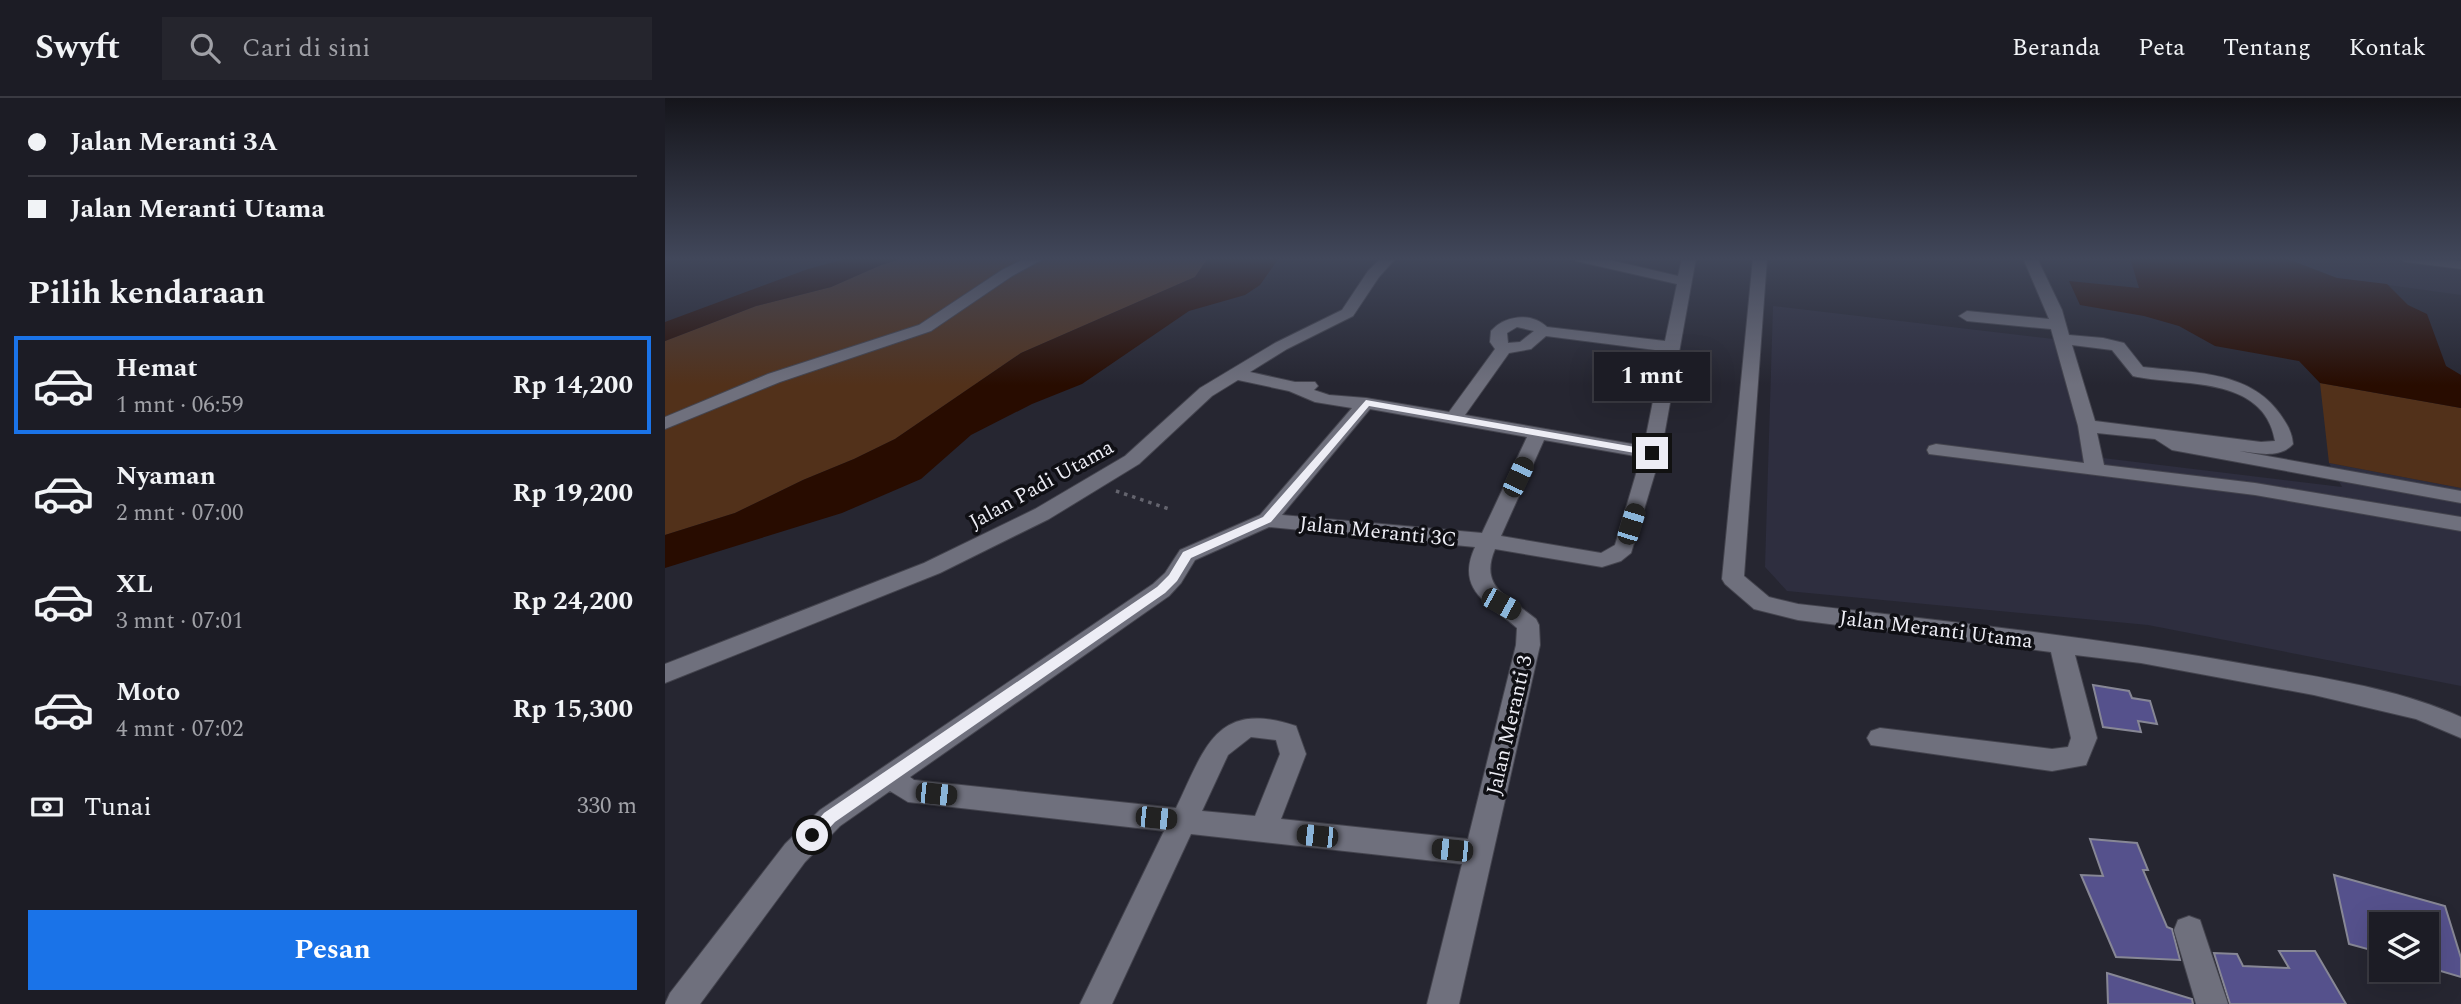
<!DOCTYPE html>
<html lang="id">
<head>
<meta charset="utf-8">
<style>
  :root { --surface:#1c1c25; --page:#25252d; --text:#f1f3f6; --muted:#a0a1a7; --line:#3a3a42; --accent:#1a73e8 }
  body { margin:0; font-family:Spectral,serif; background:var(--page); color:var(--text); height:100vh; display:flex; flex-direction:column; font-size:26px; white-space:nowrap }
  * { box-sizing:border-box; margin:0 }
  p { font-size:23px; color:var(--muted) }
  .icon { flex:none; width:38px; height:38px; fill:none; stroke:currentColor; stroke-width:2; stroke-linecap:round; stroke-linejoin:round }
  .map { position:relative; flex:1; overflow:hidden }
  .panel { display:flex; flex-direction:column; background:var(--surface); width:665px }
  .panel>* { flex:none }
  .hud { display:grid; align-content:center; height:154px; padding:0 28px; background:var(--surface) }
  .fabs { position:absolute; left:1704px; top:814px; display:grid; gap:14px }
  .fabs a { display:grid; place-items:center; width:70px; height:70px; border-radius:0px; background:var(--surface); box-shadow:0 7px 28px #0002,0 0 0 2px var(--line); font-size:35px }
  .end { position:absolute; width:32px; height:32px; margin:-16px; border:9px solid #ededf5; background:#111; box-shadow:0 0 0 4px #111 }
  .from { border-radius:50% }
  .bubble { position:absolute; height:49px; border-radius:0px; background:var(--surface); box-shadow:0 7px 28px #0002,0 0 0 2px var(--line); font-size:23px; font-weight:700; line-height:49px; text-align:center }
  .car { position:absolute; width:21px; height:42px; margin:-21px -10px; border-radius:9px; box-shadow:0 0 5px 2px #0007; background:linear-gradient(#222 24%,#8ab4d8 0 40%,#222 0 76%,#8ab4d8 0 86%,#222 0) }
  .hud b { display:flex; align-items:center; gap:24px; height:66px; font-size:26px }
  .hud b+b { border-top:2px solid var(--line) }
  .hud i { width:18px; height:18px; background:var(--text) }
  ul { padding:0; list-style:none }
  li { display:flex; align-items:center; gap:21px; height:98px; margin:0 14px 10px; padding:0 14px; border:4px solid transparent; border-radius:0px }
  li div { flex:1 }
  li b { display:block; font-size:26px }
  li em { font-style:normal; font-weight:700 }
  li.on { border-color:var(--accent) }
  li>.icon { width:63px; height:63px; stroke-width:1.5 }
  h2 { padding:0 28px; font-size:32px; line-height:84px }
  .pay { display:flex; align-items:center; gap:18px; height:77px; padding:0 28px; font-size:26px }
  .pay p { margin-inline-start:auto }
  .action { display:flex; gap:14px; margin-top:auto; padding:14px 28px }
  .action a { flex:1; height:80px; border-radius:0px; background:var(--accent); color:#fff; font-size:28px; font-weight:700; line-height:80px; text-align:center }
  header { display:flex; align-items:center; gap:42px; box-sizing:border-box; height:98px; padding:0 35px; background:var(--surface); border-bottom:2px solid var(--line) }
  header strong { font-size:33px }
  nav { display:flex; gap:38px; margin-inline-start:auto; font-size:24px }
  .search { width:490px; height:63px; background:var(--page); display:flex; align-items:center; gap:18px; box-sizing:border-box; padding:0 24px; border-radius:0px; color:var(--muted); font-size:26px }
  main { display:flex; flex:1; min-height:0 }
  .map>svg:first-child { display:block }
  .built { fill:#2e2e3f }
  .green { fill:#52311a }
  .water { fill:#280c00 }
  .building { fill:#55518c; stroke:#878795; stroke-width:2 }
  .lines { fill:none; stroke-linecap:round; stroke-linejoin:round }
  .minor-casing { stroke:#44444e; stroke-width:2 }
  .path { stroke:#64646e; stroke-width:3.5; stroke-dasharray:3.5 5; stroke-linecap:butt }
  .minor { fill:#6f707d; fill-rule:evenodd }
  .route { fill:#ededf5 }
  .labels { text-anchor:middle; stroke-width:7; stroke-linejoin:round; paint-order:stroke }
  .street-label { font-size:21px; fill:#ededf5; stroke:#0f0f14 }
</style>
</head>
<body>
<header>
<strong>Swyft</strong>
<div class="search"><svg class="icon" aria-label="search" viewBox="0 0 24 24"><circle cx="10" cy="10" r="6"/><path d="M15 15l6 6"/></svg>Cari di sini</div>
<nav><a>Beranda</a><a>Peta</a><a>Tentang</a><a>Kontak</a></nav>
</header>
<main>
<section class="panel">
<div class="hud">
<b><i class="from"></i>Jalan Meranti 3A</b>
<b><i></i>Jalan Meranti Utama</b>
</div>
<h2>Pilih kendaraan</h2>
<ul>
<li class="on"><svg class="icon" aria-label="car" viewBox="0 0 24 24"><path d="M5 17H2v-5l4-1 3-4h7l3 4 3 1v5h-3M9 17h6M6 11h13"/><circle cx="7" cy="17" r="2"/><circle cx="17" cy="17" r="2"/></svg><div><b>Hemat</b><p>1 mnt · 06:59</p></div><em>Rp 14,200</em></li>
<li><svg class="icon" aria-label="car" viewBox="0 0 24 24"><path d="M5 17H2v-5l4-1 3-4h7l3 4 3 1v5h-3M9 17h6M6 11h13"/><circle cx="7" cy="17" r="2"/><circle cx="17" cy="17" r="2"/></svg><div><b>Nyaman</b><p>2 mnt · 07:00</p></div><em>Rp 19,200</em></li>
<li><svg class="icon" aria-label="car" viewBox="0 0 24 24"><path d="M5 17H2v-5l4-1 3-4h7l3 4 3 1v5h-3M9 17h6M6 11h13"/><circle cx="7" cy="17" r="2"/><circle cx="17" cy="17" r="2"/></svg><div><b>XL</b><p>3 mnt · 07:01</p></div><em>Rp 24,200</em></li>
<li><svg class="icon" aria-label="car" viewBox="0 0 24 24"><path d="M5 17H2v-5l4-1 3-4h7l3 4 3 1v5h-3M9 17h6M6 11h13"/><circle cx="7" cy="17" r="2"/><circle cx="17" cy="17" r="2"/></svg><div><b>Moto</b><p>4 mnt · 07:02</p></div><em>Rp 15,300</em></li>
</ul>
<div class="pay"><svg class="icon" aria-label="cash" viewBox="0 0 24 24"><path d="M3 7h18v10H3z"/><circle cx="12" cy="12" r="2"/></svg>Tunai<p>330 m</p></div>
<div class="action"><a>Pesan</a></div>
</section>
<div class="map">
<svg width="1796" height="906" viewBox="0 0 1796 906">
  <rect width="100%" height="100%" fill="#262631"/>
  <path class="built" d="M1620,160H1796V197L1672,180Z
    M1108,208L1406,243L1438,360L1677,389L1664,365L1796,390V588L1483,527L1122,493L1100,469Z"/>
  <path class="green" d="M239,160H543L530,179L356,255L230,341L189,361L138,382L70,415L0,437V243L91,208L166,189L216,167Z
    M1655,285L1796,310V390L1664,365Z"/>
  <path class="water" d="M184,160H239L216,167L166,189L91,208L0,243V224L143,171Z
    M543,160H614L595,187L580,197L524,213L417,286L367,306L306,337L256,381L177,415L0,470V437L70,415L138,382L189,361L230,341L356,255L530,179Z
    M1465,160H1620L1672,180L1722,186L1743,207L1762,216L1781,268L1796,277V310L1655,285L1634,263L1550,248L1514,228L1479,218L1415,207L1404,183L1474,190Z"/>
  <path class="building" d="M1428,587L1464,593L1467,600L1485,603L1492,626L1473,623L1476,634L1438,629Z
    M1425,741L1472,745L1483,772H1478L1502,829L1507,831L1515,862L1451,859L1416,777L1438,778Z
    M1669,777L1780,808L1796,860V879L1762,869V826H1717V855L1684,846Z
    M1614,853H1650L1681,906H1565L1549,855L1572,856L1578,868L1624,870Z
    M1442,875L1527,901L1528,906H1443Z"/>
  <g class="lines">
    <defs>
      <path id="minor" d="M361,160H380L347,178L266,233L115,284L0,331V319L103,276L254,227L337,172Z
        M716,160H731L714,179L688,218L622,251L585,274L630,284H650L653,288L649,292L664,297L701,300L784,314L830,251L825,244L826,233C840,217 866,214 882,229L1000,243L1012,186L911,163L909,160H936L1013,178L1017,160H1031L996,355L966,455L956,463L937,469L830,451C813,491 846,500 871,521L874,527L875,547L794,906H762L797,766L526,736L447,906H415L499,733L243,704L225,693L175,728L140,764L35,906H0L5,895L120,746L155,712L488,486L500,475L515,452L595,417L687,310L650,304L624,293L573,282L547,298L474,366L384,421L275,475L0,585V566L259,465L370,411L460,358L535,290L610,245L677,212L703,173ZM852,229L869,233L855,244L843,245L842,235ZM881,238L998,253L979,348L800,317L844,255L866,251ZM705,311L862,339L817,435L617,417ZM879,342L976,359L950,447L936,455L836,438ZM604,429L810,449C790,493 824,505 852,530L851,547L803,741L616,721L641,656L631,628C551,601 540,650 511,710L249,682L245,679L504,498L516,485L530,462ZM586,639L611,642L615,656L590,718L537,713L563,657Z
        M1088,160H1102L1079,478L1104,499L1133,506C1286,524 1439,540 1591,568C1659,580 1732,590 1796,619V640L1751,621L1649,597L1476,565L1410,557L1432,640L1421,667L1387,673L1206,647L1202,640L1206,633L1215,630L1387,651L1403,649L1406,640L1386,554L1133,522L1089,511L1060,486L1057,481Z
        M1358,160H1372L1397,212L1404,237L1438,240L1459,245L1478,269C1527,275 1584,272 1615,316C1622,326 1627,334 1628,346C1615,361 1592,355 1574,353L1796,393V405L1507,352L1490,341L1432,335L1439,367L1590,385L1796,419V433L1590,397L1264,356L1262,352L1264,348L1271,346L1419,365L1413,328L1386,231L1302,223L1294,218L1302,213L1384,221ZM1407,247L1447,252L1468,278C1515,289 1599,276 1610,343L1596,344L1430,323Z
        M1733,160L1796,163V171L1740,164Z
        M1524,818L1535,822L1563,906H1531L1509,832L1513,822Z"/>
    </defs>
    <use href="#minor" class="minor-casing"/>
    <path class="path" d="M451,393L504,411"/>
    <use href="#minor" class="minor"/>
  </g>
  <linearGradient id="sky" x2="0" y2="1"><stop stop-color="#15151b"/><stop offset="0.56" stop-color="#41475a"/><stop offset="1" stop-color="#41475a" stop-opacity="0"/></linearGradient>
  <rect width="1796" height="287" fill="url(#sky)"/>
  <path class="route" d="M701,302L987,352L992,355L987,358L704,308L606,424L526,460L512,483L500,495L170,724L153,742H142L140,737L159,715L492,489L504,477L518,454L598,419Z"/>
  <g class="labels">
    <g class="street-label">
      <text transform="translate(376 386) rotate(-29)" y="7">Jalan Padi Utama</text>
      <text transform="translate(713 433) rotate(6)" y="7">Jalan Meranti 3C</text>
      <text transform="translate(1271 531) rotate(7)" y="7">Jalan Meranti Utama</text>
      <text transform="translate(844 627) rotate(-77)" y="7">Jalan Meranti 3</text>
    </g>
  </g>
</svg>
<div class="fabs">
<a><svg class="icon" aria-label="layers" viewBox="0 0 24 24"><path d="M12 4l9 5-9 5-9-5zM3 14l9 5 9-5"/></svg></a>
</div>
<i class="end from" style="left:147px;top:737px"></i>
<i class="end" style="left:987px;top:355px"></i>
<div class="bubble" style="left:929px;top:254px;width:116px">1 mnt</div>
<i class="car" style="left:853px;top:379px;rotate:25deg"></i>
<i class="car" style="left:966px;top:426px;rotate:17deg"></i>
<i class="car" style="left:836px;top:506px;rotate:119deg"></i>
<i class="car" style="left:271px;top:696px;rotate:96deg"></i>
<i class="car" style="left:491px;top:720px;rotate:96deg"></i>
<i class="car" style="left:652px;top:738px;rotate:276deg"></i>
<i class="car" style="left:787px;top:752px;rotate:276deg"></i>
</div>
</main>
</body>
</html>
